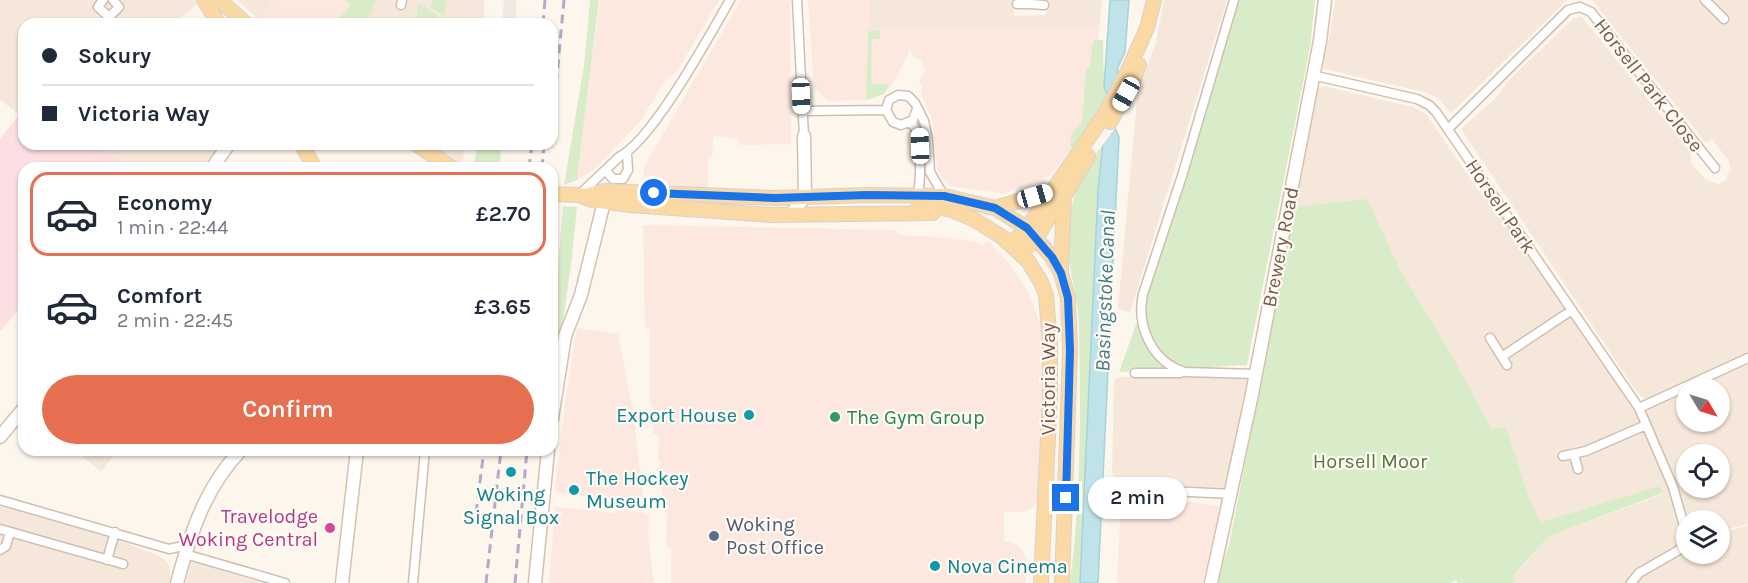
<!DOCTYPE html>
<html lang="en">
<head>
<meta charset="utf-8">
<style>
  :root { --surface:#fff; --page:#f2f2f3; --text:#1f2937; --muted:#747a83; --line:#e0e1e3; --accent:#e76f51 }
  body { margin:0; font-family:Karla,sans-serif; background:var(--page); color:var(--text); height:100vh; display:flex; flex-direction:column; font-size:22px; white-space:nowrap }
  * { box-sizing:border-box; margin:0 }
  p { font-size:20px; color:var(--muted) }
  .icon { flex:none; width:33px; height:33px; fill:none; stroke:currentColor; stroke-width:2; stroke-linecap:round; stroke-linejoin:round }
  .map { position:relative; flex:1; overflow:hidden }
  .drawer { position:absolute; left:18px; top:162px; width:540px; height:294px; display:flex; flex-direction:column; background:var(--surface); border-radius:18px; box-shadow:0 2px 4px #0004 }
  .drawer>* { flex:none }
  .top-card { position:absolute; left:18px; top:18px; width:540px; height:132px; border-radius:18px; box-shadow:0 2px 4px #0004; display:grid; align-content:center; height:132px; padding:0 24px; background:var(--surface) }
  .needle { width:39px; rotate:128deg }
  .controls { position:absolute; left:1676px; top:378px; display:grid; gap:12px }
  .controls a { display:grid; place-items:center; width:54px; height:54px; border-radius:50%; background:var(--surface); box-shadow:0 2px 4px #0004; font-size:30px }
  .end { position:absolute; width:27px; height:27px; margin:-14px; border:8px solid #1a73e8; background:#fff; box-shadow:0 0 0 3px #fff }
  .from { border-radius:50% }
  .bubble { position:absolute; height:42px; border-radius:21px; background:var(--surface); box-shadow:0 2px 4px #0004; font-size:20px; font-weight:600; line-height:42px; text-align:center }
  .car { position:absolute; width:18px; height:36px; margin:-18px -9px; border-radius:8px; box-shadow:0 0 4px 2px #0007; background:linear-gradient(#fff 24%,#345 0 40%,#fff 0 76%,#345 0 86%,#fff 0) }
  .top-card b { display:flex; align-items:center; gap:21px; height:57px; font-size:22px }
  .top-card b+b { border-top:2px solid var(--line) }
  .top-card i { width:15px; height:15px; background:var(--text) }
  ul { padding:10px 0 0; list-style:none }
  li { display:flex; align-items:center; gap:18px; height:84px; margin:0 12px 9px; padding:0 12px; border:3px solid transparent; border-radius:18px }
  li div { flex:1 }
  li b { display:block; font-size:22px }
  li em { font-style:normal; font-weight:600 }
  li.current { border-color:var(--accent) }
  li>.icon { width:54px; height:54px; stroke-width:1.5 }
  .cta { display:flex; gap:12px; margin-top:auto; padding:12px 24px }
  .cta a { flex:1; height:69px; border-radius:36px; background:var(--accent); color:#fff; font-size:24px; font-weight:600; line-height:69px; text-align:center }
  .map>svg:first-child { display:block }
  .residential { fill:#f5e8da; fill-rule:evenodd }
  .commercial { fill:#fde8e0 }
  .industrial { fill:#efe9e4 }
  .medical { fill:#fbdfe3 }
  .green { fill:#d8ecc9 }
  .water { fill:#bfe3e8; stroke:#a5d3da; stroke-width:1.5 }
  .pier { fill:#fdf6ec }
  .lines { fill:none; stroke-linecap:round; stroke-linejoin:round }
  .street-casing { stroke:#d1beb0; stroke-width:11 }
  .secondary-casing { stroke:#d6c0b0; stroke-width:15 }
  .primary-casing { stroke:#dad1cd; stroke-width:16 }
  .street { stroke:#fff; stroke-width:8 }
  .secondary { stroke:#fff; stroke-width:12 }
  .primary { stroke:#fbd9a5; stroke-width:14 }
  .rail { stroke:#b9a8c9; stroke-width:3; stroke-dasharray:9 6; stroke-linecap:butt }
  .route { stroke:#1a73e8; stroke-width:8 }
  .culture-dot { fill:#0f9aa8; stroke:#fffaf3; stroke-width:2 }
  .leisure-dot { fill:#2e9e5b; stroke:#fffaf3; stroke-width:2 }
  .hotel-dot { fill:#d1479c; stroke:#fffaf3; stroke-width:2 }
  .service-dot { fill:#5c6f8a; stroke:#fffaf3; stroke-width:2 }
  .labels { text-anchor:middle; stroke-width:4.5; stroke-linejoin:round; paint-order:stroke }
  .street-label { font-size:20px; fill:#7a5c4d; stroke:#fffaf3 }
  .culture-label { font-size:20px; fill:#0d838f; stroke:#fffaf3; text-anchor:start }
  .leisure-label { font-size:20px; fill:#27864d; stroke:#fffaf3; text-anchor:start }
  .park-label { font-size:20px; fill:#537a41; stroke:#fffaf3 }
  .hotel-label { font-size:20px; fill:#b23c85; stroke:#fffaf3; text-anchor:end }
  .service-label { font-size:20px; fill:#4e5e75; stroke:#fffaf3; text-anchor:start }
  .water-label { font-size:21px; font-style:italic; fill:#437c86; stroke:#fffaf3 }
</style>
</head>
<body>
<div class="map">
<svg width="1748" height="583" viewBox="0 0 1748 583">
  <rect width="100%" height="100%" fill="#fdf6ec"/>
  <path class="residential" d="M0,0H195L197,4L174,24H24V109L20,115L0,100Z
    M237,0H275L258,19Z
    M377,0H484V24H344Z
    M870,0H1013L1014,16L1046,15V0H1102L1099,27L870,30Z
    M1164,0H1227L1130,312L1118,309L1138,89L1156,42Z
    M1335,0H1567L1451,113L1440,100L1429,93L1324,69L1323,64L1330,33Z
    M1592,0H1700L1704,4L1708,0H1748V354L1646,399L1640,396L1636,391L1461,129L1497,97L1509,80L1574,18L1581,16L1691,152V163L1706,180L1719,184L1726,180L1731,168L1728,160L1712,139L1706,143Z
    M1323,86L1413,107L1426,114L1483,197L1486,195L1630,402L1636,409L1643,412L1686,392V422H1719V388H1693L1748,364V524L1719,531V520H1686V554H1719V533L1748,526V583H1515L1513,577L1549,536L1663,494L1661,487L1541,522L1448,348L1401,272L1294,207L1317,89ZM1686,454H1719V488H1686Z
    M97,144H221L205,168H127Z
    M427,144H466L463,160L458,163Z
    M1187,375L1248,379L1228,488L1140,485L1116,482L1112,473L1114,386L1116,378L1121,377Z
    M75,450H118L101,472Z
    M0,506L108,536L159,556L167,562L170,569V583H0Z
    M192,561L262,583H185Z"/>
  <path class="commercial" d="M275,0H377L344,24H263L258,19Z
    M600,0H719L676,73L667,78L641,120L597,167L577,180Z
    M741,0H790L791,144L740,145L739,139L713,136L712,156L708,158V189L651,184L644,179L643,171L645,165Z
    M808,0H870V30L1099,27L1094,118L1063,160L1048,176L1029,186L1014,189L1005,194L951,186L943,179L937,169L933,121L921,94L922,85L919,83L926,68L922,66L924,62L913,56L910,50L896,78L884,94L868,100L828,101L814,87Z
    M643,225L894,230L903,236L945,237L976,242L982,245L988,241L1008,262L1025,286L1041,323L1044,368L1041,491L1039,501L1030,509L1021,512H1004V541L1017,545L1021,549L1029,566L1025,583H671V549L666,546L667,513L662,509V476L658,474L656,470L662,464L658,461L659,437L653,433L654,409L650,405V328L645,327Z
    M577,328L618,334L632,407L643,495L637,501L558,493L555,490L566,396Z
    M1121,498L1174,500L1220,506L1203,583H1117Z
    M555,507L616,513L617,510L646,513L649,517L648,536L654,583H549Z"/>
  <path class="industrial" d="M504,0H516V24H502Z"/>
  <path class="medical" d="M24,109V144H97L120,162L116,168H24V303L0,332V139Z"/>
  <path class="green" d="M345,0H377L371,8L373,10L363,24H337V21L351,5Z
    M434,0H446L445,16L430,7Z
    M590,0H599L577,180L564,185L584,66Z
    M1238,0H1315L1310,47L1247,365L1119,372L1165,244Z
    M418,3L436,14V17L440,18V24H416Z
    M880,30V39H872L871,84H889L884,94L866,100L868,31Z
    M1095,40H1103L1104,87L1108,99L1073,149L1070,145L1072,133L1082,123L1086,70L1090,67L1092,44Z
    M1104,143L1098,191L1080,583H1070C1081,497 1081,410 1079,324C1078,291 1064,259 1068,225C1072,194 1085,167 1104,143Z
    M478,144H492L494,147L501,149L499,168H477L474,163Z
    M1367,199L1401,272L1448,348L1491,428H1506L1530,501L1541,522L1660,486L1663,493L1549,536L1513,576L1515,583H1458L1456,580L1450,583H1217L1223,561L1229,546L1294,207Z
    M563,206L577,207L572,257L552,402V344Z"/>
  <path class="water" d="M1110,0H1129L1125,52L1118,67L1117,82L1115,128L1119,137L1098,583H1080L1098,191L1108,96L1104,87Z"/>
  <path class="pier" d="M1120,82L1118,124L1100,149L1104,107Z"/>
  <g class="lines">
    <defs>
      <path id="street" d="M103,0L98,7L109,17L119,7L113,0
        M797,0L804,136
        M1234,0L1182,176L1143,294C1136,326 1152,362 1185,372L1256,374
        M1705,0L1724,19
        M1017,4H1029V0
        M1029,4L1044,5
        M401,5L402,0
        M1312,75L1417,99L1429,105L1436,112L1639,408L1673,487L1686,533
        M917,109L913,120L901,125L893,122L886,110L889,100L898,95L908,96L915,103L924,121L928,139L930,172L944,196
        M802,111L886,110
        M910,122L920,134V176L918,196
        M1448,129L1568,10L1580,7L1591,12L1715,168
        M606,171L613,179H623L628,170L627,153
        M579,195L619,157C653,140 709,36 730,0
        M1490,338L1507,365
        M1503,356L1572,310
        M1135,373H1180
        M1639,408L1748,358
        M1574,455L1578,469
        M1563,456L1586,451L1646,425
        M1107,488L1232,494
        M0,500L169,549L183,546L188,541
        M0,529L123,564
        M0,550L6,546L10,532
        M185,554L285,583
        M107,560L115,532
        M413,583L425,450
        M1631,583L1639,573L1686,546"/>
      <path id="secondary" d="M212,168L229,144
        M791,214L805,197L804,136
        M552,418L565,336L581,295L604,202L610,194
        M0,437L24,408
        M177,583C190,535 205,487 241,450
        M342,583L357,450
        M535,583L548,450
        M1211,583L1251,399L1320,41L1325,0"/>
      <path id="primary" d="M204,0L219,24
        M220,0L246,24
        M1110,122L1132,83L1139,65
        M301,144L315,168
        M416,144L452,168
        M552,194L579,195L592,200L630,205L771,215L933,213
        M584,196L604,191L775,198L868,195L944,196L995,208L1027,228L1052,257L1061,273L1068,298L1070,350L1062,583
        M918,196V202L922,206L949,209L975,220L1002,237L1028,261L1041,282L1046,295L1050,345V395L1041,583
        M995,208L1052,191
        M1011,244L1027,228L1105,114L1126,75L1147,28L1154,0
        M1021,253L1037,237L1059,201L1064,197L1088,156
        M1061,270L1064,197"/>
    </defs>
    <use href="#street" class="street-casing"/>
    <use href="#secondary" class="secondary-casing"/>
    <use href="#primary" class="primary-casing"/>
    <use href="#street" class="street"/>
    <use href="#secondary" class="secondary"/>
    <use href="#primary" class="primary"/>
    <path class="rail" d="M543,24L545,0
      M552,128L564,0
      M529,168L532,144
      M542,168L544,144
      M476,513L484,450
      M486,583L501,450
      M515,583L527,450"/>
  </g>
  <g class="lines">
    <path class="route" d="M654,193L775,198L868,195L944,196L995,208L1027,228L1052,257L1061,273L1068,298L1070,350L1066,498"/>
  </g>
  <g class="culture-dot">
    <circle cx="749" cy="415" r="6"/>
    <circle cx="511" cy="472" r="6"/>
    <circle cx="574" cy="490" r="6"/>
    <circle cx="935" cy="566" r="6"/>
  </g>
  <circle class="leisure-dot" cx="835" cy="417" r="6"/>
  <circle class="hotel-dot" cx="330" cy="528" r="6"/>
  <circle class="service-dot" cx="714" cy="536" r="6"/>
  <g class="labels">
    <g class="street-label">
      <text transform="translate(1649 85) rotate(52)" y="7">Horsell Park Close</text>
      <text transform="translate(1501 206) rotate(56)" y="7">Horsell Park</text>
      <text transform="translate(1280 247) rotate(-79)" y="7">Brewery Road</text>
      <text transform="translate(1048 379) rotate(-90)" y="7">Victoria Way</text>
    </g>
    <g class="culture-label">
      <text x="737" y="422" text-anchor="end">Export House</text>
      <text x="586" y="485">The Hockey<tspan x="586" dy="23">Museum</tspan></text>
      <text x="511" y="501" text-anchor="middle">Woking<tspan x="511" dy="23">Signal Box</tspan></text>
      <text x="947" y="573">Nova Cinema</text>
    </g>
    <g class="leisure-label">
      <text x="847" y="424">The Gym Group</text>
    </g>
    <g class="park-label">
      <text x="1370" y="468">Horsell Moor</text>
    </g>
    <g class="hotel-label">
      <text x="318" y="523">Travelodge<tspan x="318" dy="23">Woking Central</tspan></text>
    </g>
    <g class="service-label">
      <text x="726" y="531">Woking<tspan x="726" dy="23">Post Office</tspan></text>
    </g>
    <g class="water-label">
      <text transform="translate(1105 291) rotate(-88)" y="7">Basingstoke Canal</text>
    </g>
  </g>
</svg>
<div class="controls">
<a><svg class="needle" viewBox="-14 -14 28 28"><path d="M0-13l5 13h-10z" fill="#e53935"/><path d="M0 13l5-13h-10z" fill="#747a83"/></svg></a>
<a><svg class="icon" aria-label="locate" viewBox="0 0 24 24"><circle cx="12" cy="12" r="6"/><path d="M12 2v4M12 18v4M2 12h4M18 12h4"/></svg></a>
<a><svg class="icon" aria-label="layers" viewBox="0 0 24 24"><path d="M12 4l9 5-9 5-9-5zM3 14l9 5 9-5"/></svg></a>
</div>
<i class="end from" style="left:654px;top:193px"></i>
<i class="end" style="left:1066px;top:498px"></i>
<div class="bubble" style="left:1088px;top:477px;width:99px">2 min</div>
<i class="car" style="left:1126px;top:94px;rotate:209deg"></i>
<i class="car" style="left:801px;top:96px;rotate:178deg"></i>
<i class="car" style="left:920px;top:146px;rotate:358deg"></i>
<i class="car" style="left:1035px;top:196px;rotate:74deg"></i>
<div class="top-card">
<b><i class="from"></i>Sokury</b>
<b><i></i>Victoria Way</b>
</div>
<section class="drawer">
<ul>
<li class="current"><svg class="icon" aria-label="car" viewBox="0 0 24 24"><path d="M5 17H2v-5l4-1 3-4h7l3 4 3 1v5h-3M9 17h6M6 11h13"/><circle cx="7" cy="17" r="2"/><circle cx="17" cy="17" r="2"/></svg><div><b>Economy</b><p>1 min · 22:44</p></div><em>£2.70</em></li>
<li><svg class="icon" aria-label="car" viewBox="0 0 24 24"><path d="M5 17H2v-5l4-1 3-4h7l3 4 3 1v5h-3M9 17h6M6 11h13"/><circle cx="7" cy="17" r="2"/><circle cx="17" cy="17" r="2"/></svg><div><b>Comfort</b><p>2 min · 22:45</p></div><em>£3.65</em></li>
</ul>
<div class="cta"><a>Confirm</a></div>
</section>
</div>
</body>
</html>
